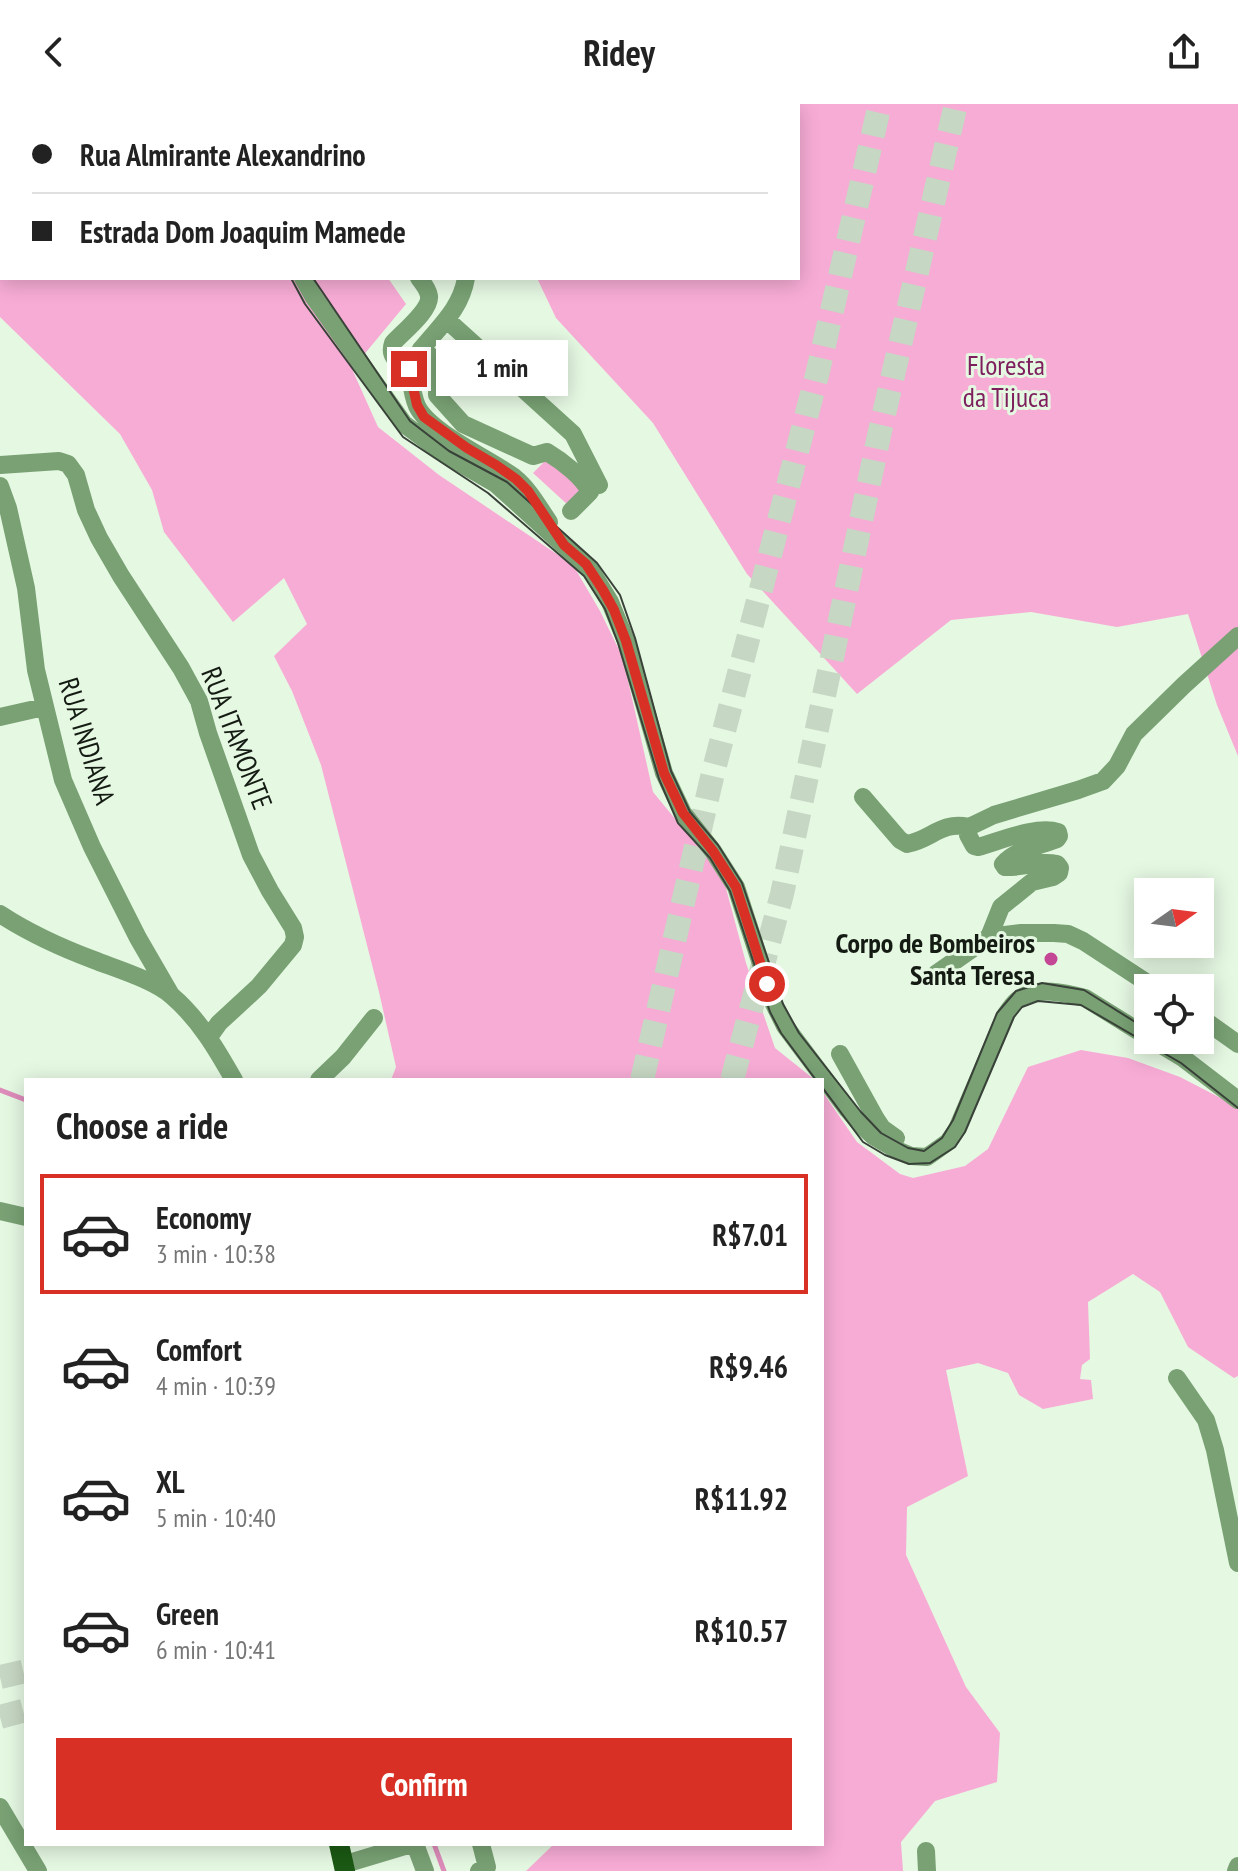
<!DOCTYPE html>
<html lang="en">
<head>
<meta charset="utf-8">
<style>
  :root { --surface:#fff; --page:#f2f2f2; --text:#222; --muted:#767676; --line:#e0e0e0; --accent:#d93025 }
  body { margin:0; font-family:"PT Sans Narrow",sans-serif; background:var(--page); color:var(--text); height:100vh; display:flex; flex-direction:column; font-size:30px; white-space:nowrap }
  * { box-sizing:border-box; margin:0 }
  p { font-size:26px; color:var(--muted) }
  .icon { flex:none; width:44px; height:44px; fill:none; stroke:currentColor; stroke-width:2; stroke-linecap:round; stroke-linejoin:round }
  .map { position:relative; flex:1; overflow:hidden }
  .drawer { position:absolute; left:24px; top:974px; width:800px; height:768px; display:flex; flex-direction:column; background:var(--surface); border-radius:0px; box-shadow:0 4px 20px #0003 }
  .drawer>* { flex:none }
  .top-card { position:absolute; left:0px; top:0px; width:800px; height:176px; box-shadow:0 4px 20px #0003; display:grid; align-content:center; height:176px; padding:0 32px; background:var(--surface) }
  .needle { width:52px; rotate:76deg }
  .controls { position:absolute; left:1134px; top:774px; display:grid; gap:16px }
  .controls a { display:grid; place-items:center; width:80px; height:80px; border-radius:0px; background:var(--surface); box-shadow:0 4px 20px #0003; font-size:40px }
  .end { position:absolute; width:36px; height:36px; margin:-18px; border:10px solid #d93025; background:#fff; box-shadow:0 0 0 4px #fff }
  .from { border-radius:50% }
  .bubble { position:absolute; height:56px; border-radius:0px; background:var(--surface); box-shadow:0 4px 20px #0003; font-size:26px; font-weight:700; line-height:56px; text-align:center }
  .top-card b { display:flex; align-items:center; gap:28px; height:76px; font-size:30px }
  .top-card b+b { border-top:2px solid var(--line) }
  .top-card i { width:20px; height:20px; background:var(--text) }
  ul { padding:0; list-style:none }
  li { display:flex; align-items:center; gap:24px; height:120px; margin:0 16px 12px; padding:0 16px; border:4px solid transparent; border-radius:0px }
  li div { flex:1 }
  li b { display:block; font-size:30px }
  li em { font-style:normal; font-weight:700 }
  li.current { border-color:var(--accent) }
  li>.icon { width:72px; height:72px; stroke-width:1.5 }
  h2 { padding:0 32px; font-size:36px; line-height:96px }
  .action { display:flex; gap:16px; margin-top:auto; padding:16px 32px }
  .action a { flex:1; height:92px; border-radius:0px; background:var(--accent); color:#fff; font-size:32px; font-weight:700; line-height:92px; text-align:center }
  header { display:flex; justify-content:space-between; align-items:center; height:104px; padding:0 32px; background:var(--surface); font-size:36px; font-weight:700 }
  .map>svg:first-child { display:block }
  .green { fill:#f7acd5 }
  .lines { fill:none; stroke-linecap:round; stroke-linejoin:round }
  .stream { stroke:#de8cba; stroke-width:5 }
  .highway-tunnel { stroke:#c6d7c3; stroke-width:24; stroke-dasharray:24 12; stroke-linecap:butt }
  .minor { stroke:#79a174; stroke-width:18 }
  .major { stroke:#1b5914; stroke-width:20 }
  .tram { stroke:#394238; stroke-width:2 }
  .route { stroke:#d93025; stroke-width:10 }
  .poi-dot { fill:#c44796; stroke:#e5f8e2; stroke-width:3 }
  .labels { text-anchor:middle; stroke-width:6; stroke-linejoin:round; paint-order:stroke }
  .park-label { font-size:28px; fill:#7e1f5d; stroke:#e5f8e2 }
  .street-label { font-size:28px; fill:#141b13; stroke:#e5f8e2 }
  .poi-label { font-size:28px; font-weight:bold; fill:#141b13; stroke:#e5f8e2; text-anchor:end }
</style>
</head>
<body>
<header><svg class="icon" aria-label="back" viewBox="0 0 24 24"><path d="M15 5l-7 7 7 7"/></svg>Ridey<svg class="icon" aria-label="share" viewBox="0 0 24 24"><path d="M12 15V3M7 8l5-5 5 5M5 13v7h14v-7"/></svg></header>
<div class="map">
<svg width="1238" height="1767" viewBox="0 0 1238 1767">
  <rect width="100%" height="100%" fill="#e5f8e2"/>
  <path class="green" d="M0,0H275L276,2H2V100L0,97Z
    M431,0H1238V652L1217,601L1188,510L1117,523L1031,508L951,516L857,590L747,470L653,319L556,214L537,174H798V2H432Z
    M0,143L2,144V174H388L406,200L352,265L378,323L439,371L573,461L600,507L623,554L653,688L723,773L746,859L775,944L815,976H391L396,963L379,888L321,661L292,587L274,552L307,520L284,474L233,518L164,428L152,386L120,330L0,213Z
    M550,352L582,386L569,402L533,369Z
    M1081,946L1128,954L1180,973L1238,1003V1272L1234,1274L1188,1243L1160,1188L1133,1170L1088,1198L1090,1255L1082,1261L1080,1275L1091,1276L1093,1295L1043,1305L1019,1291L1008,1269L978,1259L946,1266L968,1372L907,1403L906,1451L966,1583L1000,1629L997,1678L935,1697L901,1738L903,1767H526L552,1742L551,1740H822V987L857,1038L900,1070L913,1074L965,1062L988,1045L1028,963Z"/>
  <g class="lines">
    <path class="stream" d="M0,986L26,996
      M434,1740L444,1767"/>
    <path class="highway-tunnel" d="M642,976L713,669L817,271L880,0
      M732,976L782,790L880,327L956,0
      M0,1573L26,1567
      M0,1613L26,1606"/>
    <path class="minor" d="M202,0L203,2
      M383,0L385,2
      M303,174L313,192L404,320L446,351L496,380L590,465L610,498L626,537L664,669L683,709L713,747L736,783L774,900L785,922L848,1006L860,1020L873,1032L897,1046L911,1052L927,1053L948,1038L957,1025L1006,910C1010,905 1014,898 1019,895C1037,882 1066,889 1085,894L1148,933
      M466,174C461,204 441,221 423,243C417,250 414,258 409,265C411,277 412,291 417,302C429,328 490,355 514,373C529,385 538,402 549,418
      M447,216L573,330L599,381
      M421,245C443,258 437,270 437,291L463,320L533,352L547,348C562,357 583,373 590,388L571,407
      M409,265C399,258 388,254 393,239C403,228 431,206 429,192C428,185 423,179 419,174
      M0,361L59,357L68,360L76,371L86,406L99,434L121,472L181,564L199,597L208,629L251,751L270,787L293,824L295,833L293,841L259,882L219,919L209,933
      M0,382L8,404L26,484L36,566L63,676L92,743L138,834L171,891
      M0,613L44,603
      M863,693L900,736L907,740C933,735 940,717 969,723
      M0,810C29,829 62,844 94,856C117,865 154,876 172,892C199,915 217,946 234,976
      M989,833L1001,803L1032,778L1053,773L1059,769L1060,764L1057,760C1039,756 1023,764 1005,763L1003,760C1015,746 1039,742 1057,735L1059,732L1058,728C1037,721 1000,737 978,743L974,742L968,731L969,723L994,711L1078,686L1103,677L1117,662L1134,630L1184,581L1238,532
      M936,870L989,833L1021,829H1054L1068,830L1083,837L1155,884
      M1200,913L1238,940
      M1153,936L1183,954L1238,996
      M840,950L876,1015L882,1024L896,1034
      M319,976L343,953L374,914
      M0,1107L26,1113
      M1177,1274L1206,1316L1215,1346L1238,1459
      M0,1703L38,1767
      M415,1740L425,1767
      M926,1747L927,1767
      M345,1760L412,1740
      M479,1767L487,1763L481,1740
      M1236,1767L1238,1762"/>
    <path class="major" d="M339,1740L345,1767"/>
    <path class="tram" d="M192,0L193,2
      M211,0L213,2
      M291,174L305,200L403,333L488,389L584,472L605,505L618,539L659,675L678,719L710,754L730,787L770,908L781,929L816,976
      M313,174L410,317L449,347L507,378L597,459L620,491L635,534L671,667L690,708L718,741L742,779L783,900L799,929L861,1008L881,1029L908,1044L924,1047L942,1034L953,1016L997,909L1016,887L1042,879L1084,886L1148,926
      M822,983L863,1038L885,1051L909,1060L930,1059L955,1043L965,1028L1014,913L1022,903L1038,897L1081,901L1181,959L1238,1004"/>
  </g>
  <g class="lines">
    <path class="route" d="M409,265L417,301L424,313L467,344L496,361L516,375L528,387L564,441L586,460L603,486L614,506L626,537L664,669L683,709L713,747L736,783L767,880"/>
  </g>
  <circle class="poi-dot" cx="1051" cy="855" r="8"/>
  <g class="labels">
    <g class="park-label">
      <text x="1006" y="271">Floresta<tspan x="1006" dy="32">da Tijuca</tspan></text>
    </g>
    <g class="street-label">
      <text transform="translate(237 634) rotate(69)" y="10">RUA ITAMONTE</text>
      <text transform="translate(87 637) rotate(73)" y="10">RUA INDIANA</text>
    </g>
    <g class="poi-label">
      <text x="1035" y="849">Corpo de Bombeiros<tspan x="1035" dy="32">Santa Teresa</tspan></text>
    </g>
  </g>
</svg>
<div class="controls">
<a><svg class="needle" viewBox="-14 -14 28 28"><path d="M0-13l5 13h-10z" fill="#e53935"/><path d="M0 13l5-13h-10z" fill="#767676"/></svg></a>
<a><svg class="icon" aria-label="locate" viewBox="0 0 24 24"><circle cx="12" cy="12" r="6"/><path d="M12 2v4M12 18v4M2 12h4M18 12h4"/></svg></a>
</div>
<i class="end from" style="left:767px;top:880px"></i>
<i class="end" style="left:409px;top:265px"></i>
<div class="bubble" style="left:436px;top:236px;width:132px">1 min</div>
<div class="top-card">
<b><i class="from"></i>Rua Almirante Alexandrino</b>
<b><i></i>Estrada Dom Joaquim Mamede</b>
</div>
<section class="drawer">
<h2>Choose a ride</h2>
<ul>
<li class="current"><svg class="icon" aria-label="car" viewBox="0 0 24 24"><path d="M5 17H2v-5l4-1 3-4h7l3 4 3 1v5h-3M9 17h6M6 11h13"/><circle cx="7" cy="17" r="2"/><circle cx="17" cy="17" r="2"/></svg><div><b>Economy</b><p>3 min · 10:38</p></div><em>R$7.01</em></li>
<li><svg class="icon" aria-label="car" viewBox="0 0 24 24"><path d="M5 17H2v-5l4-1 3-4h7l3 4 3 1v5h-3M9 17h6M6 11h13"/><circle cx="7" cy="17" r="2"/><circle cx="17" cy="17" r="2"/></svg><div><b>Comfort</b><p>4 min · 10:39</p></div><em>R$9.46</em></li>
<li><svg class="icon" aria-label="car" viewBox="0 0 24 24"><path d="M5 17H2v-5l4-1 3-4h7l3 4 3 1v5h-3M9 17h6M6 11h13"/><circle cx="7" cy="17" r="2"/><circle cx="17" cy="17" r="2"/></svg><div><b>XL</b><p>5 min · 10:40</p></div><em>R$11.92</em></li>
<li><svg class="icon" aria-label="car" viewBox="0 0 24 24"><path d="M5 17H2v-5l4-1 3-4h7l3 4 3 1v5h-3M9 17h6M6 11h13"/><circle cx="7" cy="17" r="2"/><circle cx="17" cy="17" r="2"/></svg><div><b>Green</b><p>6 min · 10:41</p></div><em>R$10.57</em></li>
</ul>
<div class="action"><a>Confirm</a></div>
</section>
</div>
</body>
</html>
